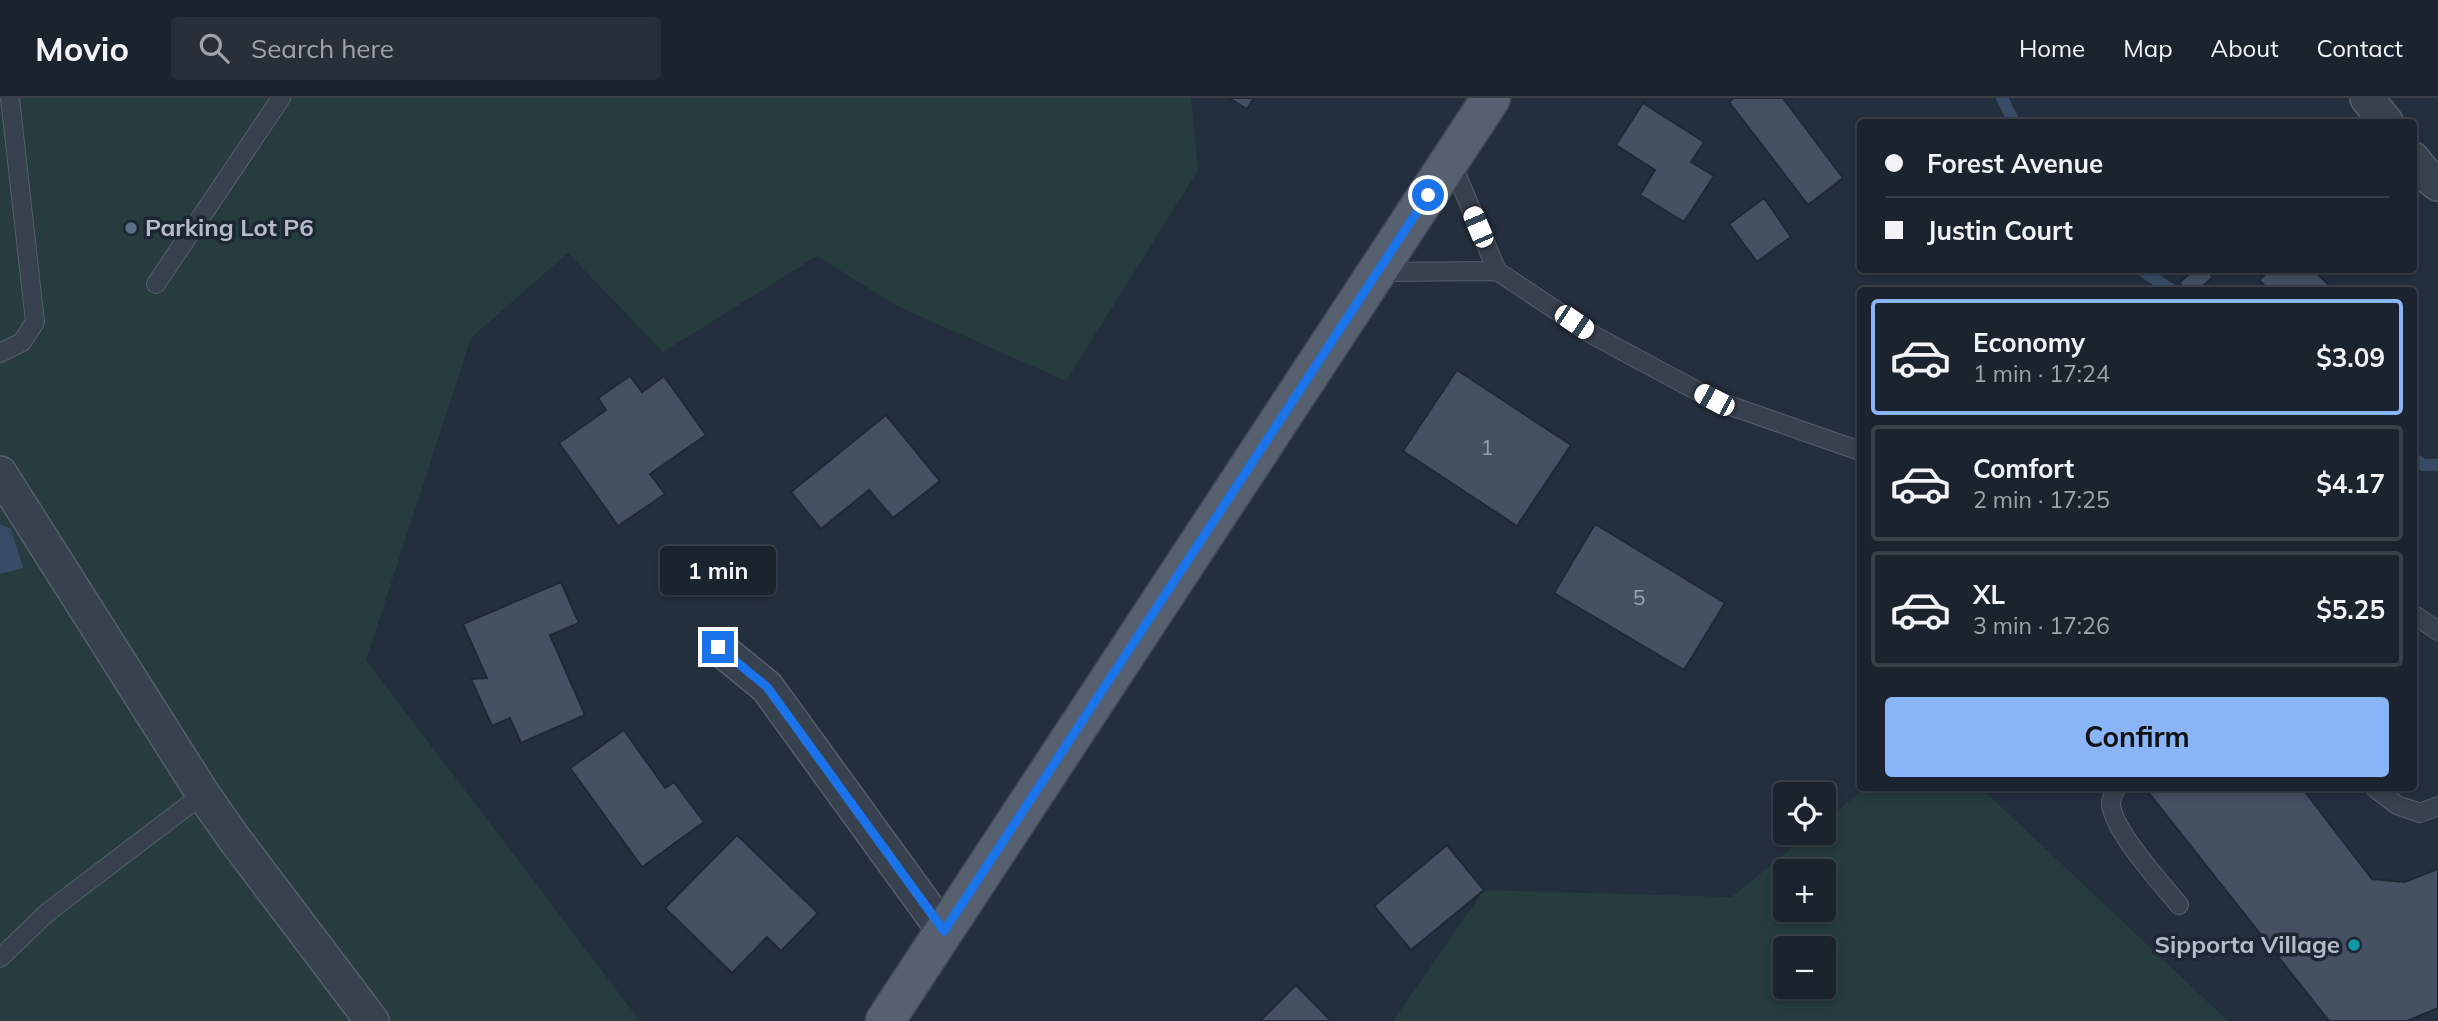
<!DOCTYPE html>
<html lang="en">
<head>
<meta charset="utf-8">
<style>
  :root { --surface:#1b232e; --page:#282f3a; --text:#f1f3f6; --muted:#a0a4aa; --line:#39404a; --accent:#8ab4f8 }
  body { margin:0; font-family:Mulish,sans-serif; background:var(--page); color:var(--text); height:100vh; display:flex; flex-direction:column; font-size:26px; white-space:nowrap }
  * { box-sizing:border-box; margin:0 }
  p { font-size:23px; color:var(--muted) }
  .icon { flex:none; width:38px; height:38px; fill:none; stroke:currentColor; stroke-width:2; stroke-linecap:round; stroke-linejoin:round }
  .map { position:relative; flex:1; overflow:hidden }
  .side { position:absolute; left:1857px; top:189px; width:560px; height:504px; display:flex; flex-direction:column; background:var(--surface); border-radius:7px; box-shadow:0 4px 10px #0003,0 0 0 2px var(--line) }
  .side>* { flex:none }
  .guide { position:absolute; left:1857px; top:21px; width:560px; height:154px; border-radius:7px; box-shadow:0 4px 10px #0003,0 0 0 2px var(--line); display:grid; align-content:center; height:154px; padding:0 28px; background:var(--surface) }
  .fabs { position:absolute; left:1773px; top:684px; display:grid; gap:14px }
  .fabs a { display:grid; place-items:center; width:63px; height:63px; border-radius:7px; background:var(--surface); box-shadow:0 4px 10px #0003,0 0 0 2px var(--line); font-size:35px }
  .end { position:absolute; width:32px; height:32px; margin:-16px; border:9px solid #1a73e8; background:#fff; box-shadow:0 0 0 4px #fff }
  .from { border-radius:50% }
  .bubble { position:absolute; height:49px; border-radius:7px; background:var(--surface); box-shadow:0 4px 10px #0003,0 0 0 2px var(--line); font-size:23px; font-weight:700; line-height:49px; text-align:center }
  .car { position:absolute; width:21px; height:42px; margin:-21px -10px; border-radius:9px; box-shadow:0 0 5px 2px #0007; background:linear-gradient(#fff 24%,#345 0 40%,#fff 0 76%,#345 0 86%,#fff 0) }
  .guide b { display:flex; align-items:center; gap:24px; height:66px; font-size:26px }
  .guide b+b { border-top:2px solid var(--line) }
  .guide i { width:18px; height:18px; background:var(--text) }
  ul { padding:12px 0 0; list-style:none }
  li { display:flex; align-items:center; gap:21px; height:116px; margin:0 14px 10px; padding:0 14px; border:4px solid var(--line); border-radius:7px }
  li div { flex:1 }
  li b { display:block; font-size:26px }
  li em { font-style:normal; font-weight:700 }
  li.selected { border-color:var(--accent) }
  li>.icon { width:63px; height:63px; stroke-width:1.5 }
  .cta { display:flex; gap:14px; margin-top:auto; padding:14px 28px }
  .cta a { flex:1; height:80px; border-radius:7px; background:var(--accent); color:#111; font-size:28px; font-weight:700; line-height:80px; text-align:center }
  header { display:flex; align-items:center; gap:42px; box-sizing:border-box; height:98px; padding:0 35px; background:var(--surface); border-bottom:2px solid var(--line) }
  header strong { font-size:33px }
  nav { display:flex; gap:38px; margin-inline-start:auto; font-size:24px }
  .search { width:490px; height:63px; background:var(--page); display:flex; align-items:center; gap:18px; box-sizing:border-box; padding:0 24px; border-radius:7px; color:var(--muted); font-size:26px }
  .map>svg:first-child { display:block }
  .green { fill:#263c3f; fill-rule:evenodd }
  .water { fill:#394c67 }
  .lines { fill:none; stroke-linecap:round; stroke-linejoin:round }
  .stream { stroke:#394c67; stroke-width:12 }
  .building { fill:#455162; stroke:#1f2835; stroke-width:2 }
  .lane-casing { stroke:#565f6c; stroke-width:20 }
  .street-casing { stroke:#565f6c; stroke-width:36 }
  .primary-casing { stroke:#414a57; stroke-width:41 }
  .lane { stroke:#38414e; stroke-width:18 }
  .street { stroke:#38414e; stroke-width:33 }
  .primary { stroke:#56606e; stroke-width:38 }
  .route { stroke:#1a73e8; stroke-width:9 }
  .service-dot { fill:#5c6f8a; stroke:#1d2633; stroke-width:2.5 }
  .culture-dot { fill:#0f9aa8; stroke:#1d2633; stroke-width:2.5 }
  .labels { text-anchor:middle; stroke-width:7; stroke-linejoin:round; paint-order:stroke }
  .number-label { font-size:21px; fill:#98a1af }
  .poi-label { font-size:24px; font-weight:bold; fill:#b4bcc9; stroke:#1d2633; text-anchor:start }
</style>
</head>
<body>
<header>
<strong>Movio</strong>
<div class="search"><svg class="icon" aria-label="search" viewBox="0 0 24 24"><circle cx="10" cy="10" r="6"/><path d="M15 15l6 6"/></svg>Search here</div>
<nav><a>Home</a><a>Map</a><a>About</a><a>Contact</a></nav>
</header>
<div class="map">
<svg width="2438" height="923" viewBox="0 0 2438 923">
  <rect width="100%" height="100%" fill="#242f3e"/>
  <path class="green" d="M0,0H1191L1198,72L1066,283L897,208L817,158L663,254L568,155L471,240L366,562L640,923H0Z
    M1865,690H1981L2228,923H1393L1484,792L1732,799L1810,735H1824V724ZM1785,774H1824V812H1785ZM1785,850H1824V889H1785Z"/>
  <path class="water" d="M0,426L11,431L23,470L0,476Z"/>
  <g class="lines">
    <path class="stream" d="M2002,0L2014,24
      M2141,172L2172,192
      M2413,360L2423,367H2438"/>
  </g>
  <path class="building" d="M1229,0H1254L1247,11Z
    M1734,0H1783L1843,80L1808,107L1729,4Z
    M1643,5L1704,44L1691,64L1714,78L1684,124L1640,97L1655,72L1616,47Z
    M1764,100L1791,139L1757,164L1729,126Z
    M2194,172H2206L2213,179L2198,192H2186L2179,185Z
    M2270,172H2313L2334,192H2269L2259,182Z
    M1457,272L1571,347L1517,428L1403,353Z
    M630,278L642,294L664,278L706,337L650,376L665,396L618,428L559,345L606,312L598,300Z
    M886,317L940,383L893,420L869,392L821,431L791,394Z
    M1595,426L1725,505L1684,572L1554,495Z
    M561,484L579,525L550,537L585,617L521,645L510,620L492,628L471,581L487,580L463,526Z
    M624,632L665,690L674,684L704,724L642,769L570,670Z
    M2145,690H2302L2372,781L2405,784L2438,771V910L2407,923H2329Z
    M737,737L818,815L781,853L767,839L732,875L665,810Z
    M1447,747L1484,792L1411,852L1374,808Z
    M1296,887L1331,923H1260Z"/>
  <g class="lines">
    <defs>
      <path id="lane" d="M1451,63L1497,173
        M1497,173L1593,237L1714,302L1860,353
        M1378,174L1497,173
        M156,186L281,0
        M0,255L22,244L35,224L10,0
        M2413,516L2438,533
        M2116,690C2114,695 2111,700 2111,705C2112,732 2162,786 2179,807
        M2375,690L2397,707L2420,715L2438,708
        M0,860L48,814L203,696"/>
      <path id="street" d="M2367,0L2386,24
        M2413,61L2425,76L2438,86
        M0,375L203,696L233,739L372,923
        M718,549L767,589L944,833"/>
      <path id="primary" d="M885,923L1491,0"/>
    </defs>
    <use href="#lane" class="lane-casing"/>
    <use href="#street" class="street-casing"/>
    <use href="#primary" class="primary-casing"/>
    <use href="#lane" class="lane"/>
    <use href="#street" class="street"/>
    <use href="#primary" class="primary"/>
  </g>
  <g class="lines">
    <path class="route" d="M718,549L767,589L944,833L1428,97"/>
  </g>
  <circle class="service-dot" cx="131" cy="130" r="7"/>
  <circle class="culture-dot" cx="2354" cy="847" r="7"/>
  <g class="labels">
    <g class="number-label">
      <text x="1487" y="357">1</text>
      <text x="1639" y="507">5</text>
    </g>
    <g class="poi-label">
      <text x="145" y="138">Parking Lot P6</text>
      <text x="2340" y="855" text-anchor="end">Sipporta Village</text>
    </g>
  </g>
</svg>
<div class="fabs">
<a><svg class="icon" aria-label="locate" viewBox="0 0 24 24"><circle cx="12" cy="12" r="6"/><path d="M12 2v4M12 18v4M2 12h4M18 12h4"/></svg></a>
<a>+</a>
<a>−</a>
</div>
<i class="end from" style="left:1428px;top:97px"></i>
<i class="end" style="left:718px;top:549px"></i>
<div class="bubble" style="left:660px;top:448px;width:116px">1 min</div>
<i class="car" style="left:1478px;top:129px;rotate:337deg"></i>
<i class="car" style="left:1574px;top:224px;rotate:124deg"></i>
<i class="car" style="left:1714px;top:302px;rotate:298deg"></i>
<div class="guide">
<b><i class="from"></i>Forest Avenue</b>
<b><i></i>Justin Court</b>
</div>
<section class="side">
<ul>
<li class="selected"><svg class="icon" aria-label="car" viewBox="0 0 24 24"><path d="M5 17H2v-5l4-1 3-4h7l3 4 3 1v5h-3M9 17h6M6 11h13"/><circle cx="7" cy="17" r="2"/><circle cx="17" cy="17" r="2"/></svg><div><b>Economy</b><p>1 min · 17:24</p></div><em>$3.09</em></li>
<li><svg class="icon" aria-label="car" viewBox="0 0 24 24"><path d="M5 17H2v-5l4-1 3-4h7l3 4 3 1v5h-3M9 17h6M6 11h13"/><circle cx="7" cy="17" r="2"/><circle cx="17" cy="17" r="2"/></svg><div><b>Comfort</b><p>2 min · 17:25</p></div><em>$4.17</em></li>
<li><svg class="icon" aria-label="car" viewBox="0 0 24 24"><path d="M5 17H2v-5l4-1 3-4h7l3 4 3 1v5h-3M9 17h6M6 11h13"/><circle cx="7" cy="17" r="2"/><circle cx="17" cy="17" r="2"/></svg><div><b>XL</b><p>3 min · 17:26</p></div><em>$5.25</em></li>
</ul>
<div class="cta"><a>Confirm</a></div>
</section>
</div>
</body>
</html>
